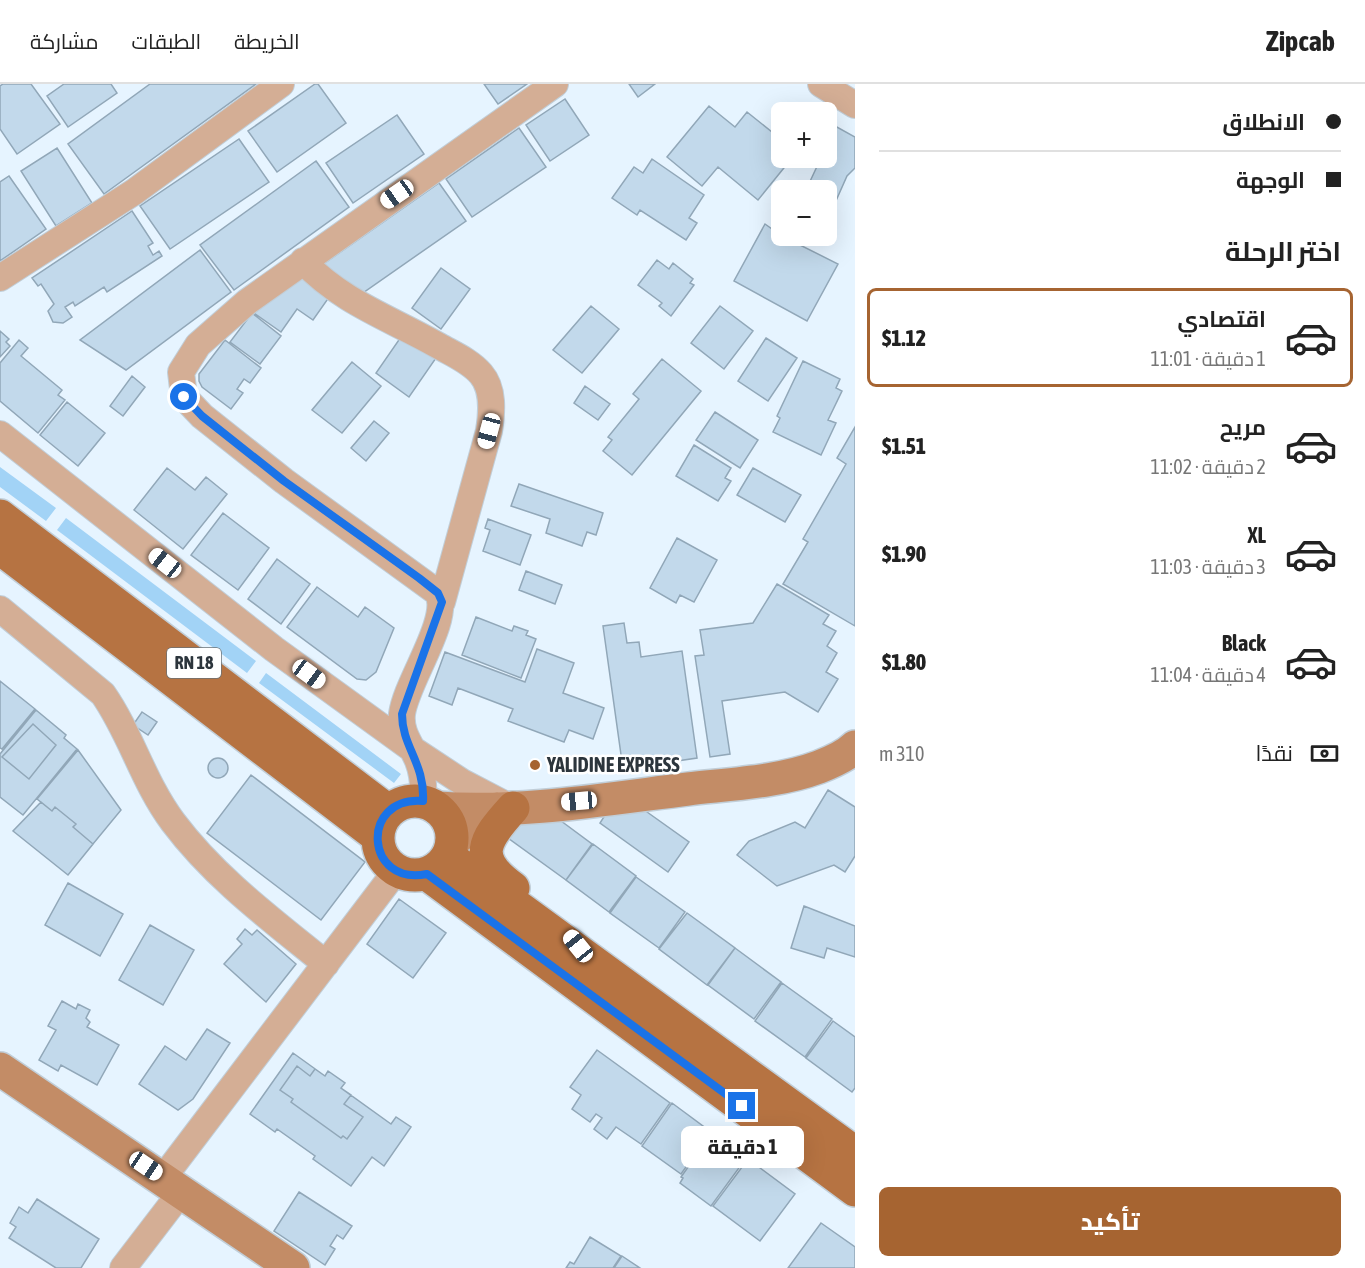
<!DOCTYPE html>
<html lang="ar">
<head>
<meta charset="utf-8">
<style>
  :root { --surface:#fff; --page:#f2f2f2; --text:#222; --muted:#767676; --line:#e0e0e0; --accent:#a66431 }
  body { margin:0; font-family:"Asap Condensed",Cairo,sans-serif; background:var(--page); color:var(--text); direction:rtl; height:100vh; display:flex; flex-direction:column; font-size:22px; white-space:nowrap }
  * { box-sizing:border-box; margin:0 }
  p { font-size:20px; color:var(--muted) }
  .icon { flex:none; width:33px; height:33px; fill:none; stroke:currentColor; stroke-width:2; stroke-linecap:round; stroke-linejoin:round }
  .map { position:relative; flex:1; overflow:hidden; direction:ltr }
  .side { display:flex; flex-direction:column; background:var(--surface); width:510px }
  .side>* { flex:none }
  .guide { display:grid; align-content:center; height:132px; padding:0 24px; background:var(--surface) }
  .buttons { position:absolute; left:771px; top:18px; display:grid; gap:12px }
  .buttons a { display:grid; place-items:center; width:66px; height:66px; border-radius:9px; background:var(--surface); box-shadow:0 6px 24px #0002; font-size:30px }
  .end { position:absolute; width:27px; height:27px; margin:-14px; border:8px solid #1a73e8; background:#fff; box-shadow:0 0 0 3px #fff }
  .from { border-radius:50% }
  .bubble { position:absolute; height:42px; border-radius:9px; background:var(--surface); box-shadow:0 6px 24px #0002; font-size:20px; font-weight:800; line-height:42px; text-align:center; direction:rtl }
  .car { position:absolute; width:18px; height:36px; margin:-18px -9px; border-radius:8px; box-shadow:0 0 4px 2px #0007; background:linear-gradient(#fff 24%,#345 0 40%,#fff 0 76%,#345 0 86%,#fff 0) }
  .guide b { display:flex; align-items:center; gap:21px; height:57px; font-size:22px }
  .guide b+b { border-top:2px solid var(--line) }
  .guide i { width:15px; height:15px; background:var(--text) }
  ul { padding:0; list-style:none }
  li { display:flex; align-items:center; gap:18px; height:99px; margin:0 12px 9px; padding:0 12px; border:3px solid transparent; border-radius:9px }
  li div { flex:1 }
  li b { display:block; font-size:22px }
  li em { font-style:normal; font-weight:800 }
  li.current { border-color:var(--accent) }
  li>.icon { width:54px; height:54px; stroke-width:1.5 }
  h2 { padding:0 24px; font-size:27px; line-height:72px }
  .pay { display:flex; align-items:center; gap:15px; height:66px; padding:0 24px; font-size:22px }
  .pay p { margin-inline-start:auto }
  .button { display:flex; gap:12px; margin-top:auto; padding:12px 24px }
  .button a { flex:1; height:69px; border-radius:9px; background:var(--accent); color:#fff; font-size:24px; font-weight:800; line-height:69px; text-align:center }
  header { display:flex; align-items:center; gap:36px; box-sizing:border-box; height:84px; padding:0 30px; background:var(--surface); border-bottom:2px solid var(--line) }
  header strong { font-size:28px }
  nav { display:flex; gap:33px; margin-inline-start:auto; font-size:21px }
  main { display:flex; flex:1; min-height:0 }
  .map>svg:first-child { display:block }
  .green { fill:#a2d3f6 }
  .building { fill:#c2d9eb; stroke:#91a7b8; stroke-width:1.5 }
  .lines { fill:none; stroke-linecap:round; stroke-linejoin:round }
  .minor-casing { stroke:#c1ced8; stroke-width:28 }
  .secondary-casing { stroke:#c1ced8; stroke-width:36 }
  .primary-casing { stroke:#c1ced8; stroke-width:36 }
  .minor { stroke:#d4ae95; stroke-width:26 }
  .secondary { stroke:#c38c66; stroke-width:33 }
  .primary { stroke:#b67342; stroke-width:33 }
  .route { stroke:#1a73e8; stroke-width:8 }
  .poi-dot { fill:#a66431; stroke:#fff; stroke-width:2 }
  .labels { text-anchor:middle; stroke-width:5; stroke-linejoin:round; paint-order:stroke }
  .shield { fill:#fff; stroke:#6b7276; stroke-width:1.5 }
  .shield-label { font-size:18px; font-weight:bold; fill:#2c353c }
  .poi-label { font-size:20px; font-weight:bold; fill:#2c353c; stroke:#fff; text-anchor:start }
</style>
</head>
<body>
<header>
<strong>Zipcab</strong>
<nav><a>الخريطة</a><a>الطبقات</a><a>مشاركة</a></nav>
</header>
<main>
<section class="side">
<div class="guide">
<b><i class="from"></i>الانطلاق</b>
<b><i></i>الوجهة</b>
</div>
<h2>اختر الرحلة</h2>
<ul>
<li class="current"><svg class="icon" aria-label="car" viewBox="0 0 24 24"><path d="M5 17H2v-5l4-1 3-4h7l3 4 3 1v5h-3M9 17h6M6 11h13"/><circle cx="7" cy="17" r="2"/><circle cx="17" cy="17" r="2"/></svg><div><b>اقتصادي</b><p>1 دقيقة · 11:01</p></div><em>$1.12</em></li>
<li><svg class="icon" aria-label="car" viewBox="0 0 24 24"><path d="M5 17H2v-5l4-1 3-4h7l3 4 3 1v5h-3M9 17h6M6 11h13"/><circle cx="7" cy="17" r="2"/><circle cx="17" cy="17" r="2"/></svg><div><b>مريح</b><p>2 دقيقة · 11:02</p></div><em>$1.51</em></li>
<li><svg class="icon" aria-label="car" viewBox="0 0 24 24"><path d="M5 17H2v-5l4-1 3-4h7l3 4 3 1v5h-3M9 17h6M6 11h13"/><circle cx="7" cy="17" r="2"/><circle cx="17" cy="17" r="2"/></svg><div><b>XL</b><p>3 دقيقة · 11:03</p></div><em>$1.90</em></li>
<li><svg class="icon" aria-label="car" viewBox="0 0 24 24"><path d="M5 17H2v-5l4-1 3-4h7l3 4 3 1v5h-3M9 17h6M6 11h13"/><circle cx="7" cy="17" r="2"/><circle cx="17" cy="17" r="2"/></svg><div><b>Black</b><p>4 دقيقة · 11:04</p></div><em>$1.80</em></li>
</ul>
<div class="pay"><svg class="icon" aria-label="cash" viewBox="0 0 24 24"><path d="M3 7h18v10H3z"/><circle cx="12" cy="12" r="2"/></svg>نقدًا<p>310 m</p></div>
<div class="button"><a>تأكيد</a></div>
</section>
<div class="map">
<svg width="855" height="1184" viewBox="0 0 855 1184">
  <rect width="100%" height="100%" fill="#e6f4ff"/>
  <path class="green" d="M0,383L56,424L46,437L0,403Z
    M66,434L256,577L247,589L57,446Z
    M266,589L401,690L394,699L259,599Z"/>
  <path class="building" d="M3,0H31L60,40L17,70L0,45V2Z
    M64,0H111L117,9L68,43L47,12Z
    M150,0H256L104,110L68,60Z
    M315,0H318L346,39L277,88L248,47Z
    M484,0H527L498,20Z
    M629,0H655L638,13Z
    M565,15L589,51L550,77L526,41Z
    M709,22L735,43L747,28L782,56V74H792L758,116L718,83L702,102L667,73Z
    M397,31L424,70L353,119L326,79Z
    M826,37L855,53V84L847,92L831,128L826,127V106H806L820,76L814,74H826Z
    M519,44L546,83L472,133L446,95Z
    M239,55L269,98L170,165L140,122Z
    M57,64L92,119L56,142L21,87Z
    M652,75L704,111L689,134L697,139L686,156L640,126L637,131L612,114L634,83L643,89Z
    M316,77L349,123L234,206L200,161Z
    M9,92L46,145L0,177V98Z
    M439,99L466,137L357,213L319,183Z
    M132,127L153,159L148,162L153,171L159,167L162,172L107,208L104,203L75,222L73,218L65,223L72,233L63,239L53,238L48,227L54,220L41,200L38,202L32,194Z
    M765,140L782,152L838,180L807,237L734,197Z
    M200,166L231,208L126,286L80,256Z
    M657,176L669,185L673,179L693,195L690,199L694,201L671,232L659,222L662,219L638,201Z
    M441,184L470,205L441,245L412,224Z
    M305,190L332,209L313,236L297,225L281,248L254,229Z
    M591,222L619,245L582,289L553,266Z
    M720,222L753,247L724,285L691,259Z
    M252,229L281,252L260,280L230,258Z
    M0,247L9,255L6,258L10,262L0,273Z
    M403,250L436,274L409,313L376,289Z
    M766,254L797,274L768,317L738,297Z
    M19,256L28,264L21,272L62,306L58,311L65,316L38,349L0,317V279Z
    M225,256L261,284L250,299L244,295L237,305L243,309L231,325L202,303L199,297V290Z
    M662,275L701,307L632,391L603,367L612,356L608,353L639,315L633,310Z
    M803,277L840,295L836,304L842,307L828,336L836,339L821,371L773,348L780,334L777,332Z
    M352,278L381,302L342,349L312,326Z
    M132,292L145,303L123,332L110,322Z
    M585,302L610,320L598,336L574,319Z
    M67,318L105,349L78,382L40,351Z
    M715,328L758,356L740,384L696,356Z
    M374,337L389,349L366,377L351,364Z
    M855,343V542L783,500L808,458L803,455L846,380L837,374Z
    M694,361L731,384L725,394L731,397L718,417L676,392Z
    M167,384L195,406L206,393L227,410L183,465L134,426Z
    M753,384L801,411L785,438L737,411Z
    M519,400L603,429L596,451L587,448L582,462L546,449L550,435L511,422Z
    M223,429L269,464L238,506L191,471Z
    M488,435L531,451L520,481L483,467L490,446L485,444Z
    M677,454L717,476L694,518L680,511L676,519L650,504Z
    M277,475L310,500L281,540L248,515Z
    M526,487L562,501L555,520L519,506Z
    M777,500L829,531L823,540L836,547L827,562L837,569L826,588L838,595L818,628L785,608L722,617L730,670L710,673L695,572L704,571L700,546L753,539Z
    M317,503L358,533L365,523L394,544L376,588L366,596L357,595L287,543Z
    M476,533L512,547L514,542L528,547L526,551L536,555L521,594L462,571Z
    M624,539L627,559L639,558L641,573L682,567L697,674L623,685L603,542Z
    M537,565L574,579L563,609L604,624L593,655L569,646L564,658L508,637L513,625L458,604L452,621L429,612L445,568L525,598Z
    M0,597L35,625L2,665L0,664Z
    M36,626L66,651L64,654L77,665L23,731L0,713V670Z
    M142,628L157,638L148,651L133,641Z
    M33,640L56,661L29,695L2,673Z
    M78,666L121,726L93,760L73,743L76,740L55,723L52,727L37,715Z
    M208 684a10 10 0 1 1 20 0a10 10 0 1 1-20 0Z
    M251,691L365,778L321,836L207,749Z
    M828,706L855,723V772L845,788L834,781L777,802L737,771L749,757L795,738L805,744Z
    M41,718L52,727L55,723L76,740L73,743L93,760L68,791L13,747Z
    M640,723L689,758L668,788L600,739L607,728Z
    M553,731L592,760L566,796L508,754L519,739Z
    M593,760L636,792L609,828L566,796Z
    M636,793L685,828L659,864L610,829Z
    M68,799L123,830L100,872L45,841Z
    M399,815L446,849L413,894L367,860Z
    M804,822L855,842V873L827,864L824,874L791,864Z
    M687,829L735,864L707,901L659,865Z
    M150,841L194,866L163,921L119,896Z
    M245,845L252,851L257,846L296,880L266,918L224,880L242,860L237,855Z
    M735,864L781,898L754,935L708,901Z
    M782,899L832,935L805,973L755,937Z
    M62,917L76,925L78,920L90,926L86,934L90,938L87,943L119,961L97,1001L61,981L58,987L39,976L56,946L48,942Z
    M833,937L855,953V1004L852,1008L806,974Z
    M207,945L230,959L193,1015L178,1026L139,1000L165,962L186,976Z
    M597,966L670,1019L641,1060L616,1043L607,1055L594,1045L602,1034L596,1030L590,1038L572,1025L581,1011L570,1003Z
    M293,969L325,992L328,987L345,999L341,1004L391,1040L396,1033L411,1043L384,1082L372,1073L351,1102L313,1075L315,1072L277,1045L275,1048L250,1030Z
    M297,982L310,992L315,985L325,992L328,987L345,999L341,1004L351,1011L344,1020L363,1033L347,1055L343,1052L341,1054L291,1018L293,1015L280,1006Z
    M672,1019L711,1048L681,1090L642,1062Z
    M713,1048L747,1073L711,1122L680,1099L683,1094L681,1093Z
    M748,1075L795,1110L760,1157L713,1122Z
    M299,1108L352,1142L343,1155L337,1151L330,1162L335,1165L325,1181L274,1147Z
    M37,1115L99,1155L81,1184H56L9,1154L16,1143L10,1139L19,1123L28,1129Z
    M821,1139L855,1163V1184H788Z
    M590,1153L621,1172L613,1184H566L570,1178L574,1180Z
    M622,1172L640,1184H614Z"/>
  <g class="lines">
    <defs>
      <path id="minor" d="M821,0L855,21
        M303,177C341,218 392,235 439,262C453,270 470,277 481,290C494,305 492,328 489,347L442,518
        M0,194L134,108L281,0
        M0,350L274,565L412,665L462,698L512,724
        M0,525L103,610C131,650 143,698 173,738C215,794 272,836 326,880
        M423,717C424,703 423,690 418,677C411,660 400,649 402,630C406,598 451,536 438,509L284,397L202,332L184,313L181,288L198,261L247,218L555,0
        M163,1094L396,787
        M123,1184L182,1107"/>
      <path id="secondary" d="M437,724C518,730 607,715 688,705C731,700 779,698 819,683C832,678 846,672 855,663
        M452,758L473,740L497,725
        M0,985L293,1184"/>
      <path id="primary" d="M0,432L388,727
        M0,464L377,752
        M378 754a37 37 0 1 1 74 0a37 37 0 1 1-74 0Z
        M513,724C483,757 472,774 513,804
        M448,772L855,1069
        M427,790L855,1106"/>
    </defs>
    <use href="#minor" class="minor-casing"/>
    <use href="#secondary" class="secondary-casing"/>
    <use href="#primary" class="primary-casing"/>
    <use href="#minor" class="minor"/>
    <use href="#secondary" class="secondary"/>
    <use href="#primary" class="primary"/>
  </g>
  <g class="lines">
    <path class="route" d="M184,313L202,332L284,397L419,494L438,509L442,518L402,630C402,663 425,679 423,717C359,712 365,803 427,790L742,1022"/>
  </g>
  <circle class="poi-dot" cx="535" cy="681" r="6"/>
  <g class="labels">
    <rect class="shield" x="167" y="564" width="54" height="30" rx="4.5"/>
    <g class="shield-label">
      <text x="194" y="585">RN 18</text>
    </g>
    <g class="poi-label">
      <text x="547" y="688">YALIDINE EXPRESS</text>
    </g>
  </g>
</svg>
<div class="buttons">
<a>+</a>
<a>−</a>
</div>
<i class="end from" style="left:184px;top:313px"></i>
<i class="end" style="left:742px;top:1022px"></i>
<div class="bubble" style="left:681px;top:1042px;width:123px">1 دقيقة</div>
<i class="car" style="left:397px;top:110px;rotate:235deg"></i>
<i class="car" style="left:489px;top:347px;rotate:195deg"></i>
<i class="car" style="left:165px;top:479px;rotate:308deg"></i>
<i class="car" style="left:309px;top:590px;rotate:126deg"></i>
<i class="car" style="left:579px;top:717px;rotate:265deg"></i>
<i class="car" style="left:578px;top:862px;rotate:321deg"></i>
<i class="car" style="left:146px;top:1082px;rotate:124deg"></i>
</div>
</main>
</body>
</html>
